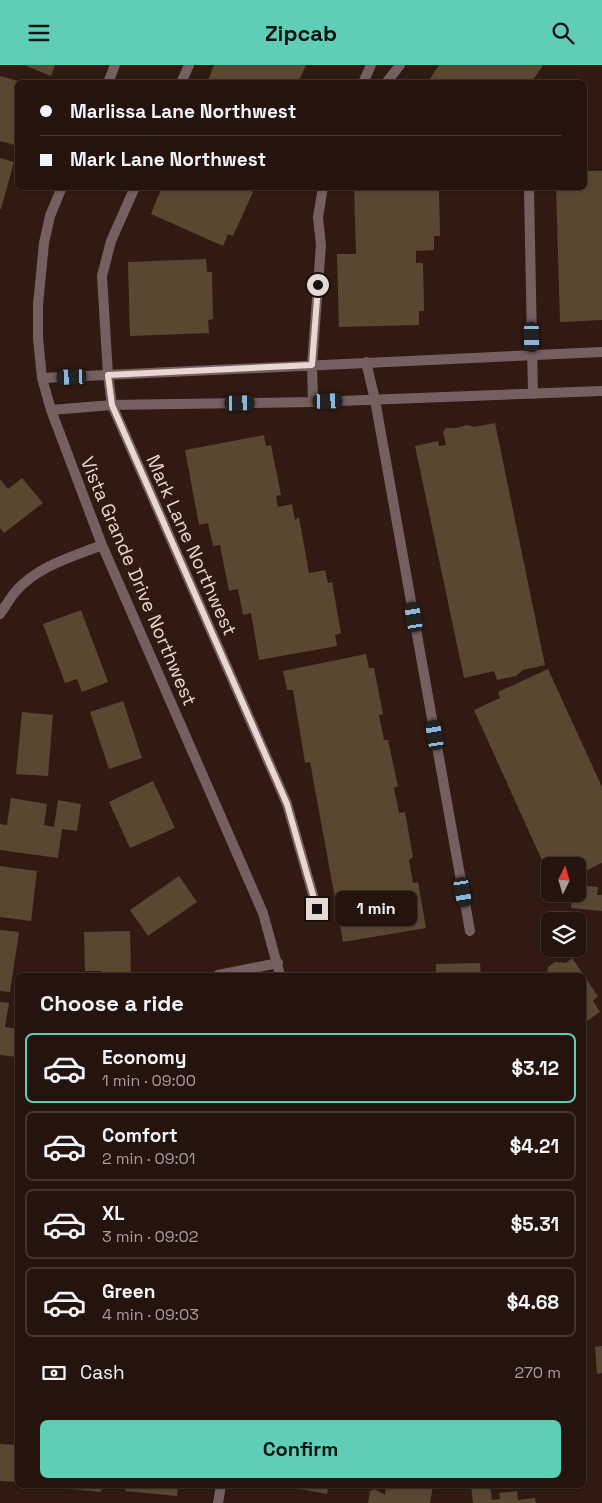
<!DOCTYPE html>
<html lang="en">
<head>
<meta charset="utf-8">
<style>
  :root { --surface:#25140d; --page:#31211b; --text:#f1f3f6; --muted:#a39e9d; --line:#42332e; --accent:#5eceb7 }
  body { margin:0; font-family:"Space Grotesk",sans-serif; background:var(--page); color:var(--text); height:100vh; display:flex; flex-direction:column; font-size:19px; white-space:nowrap }
  * { box-sizing:border-box; margin:0 }
  p { font-size:16px; color:var(--muted) }
  .icon { flex:none; width:28px; height:28px; fill:none; stroke:currentColor; stroke-width:2; stroke-linecap:round; stroke-linejoin:round }
  .map { position:relative; flex:1; overflow:hidden }
  .side { position:absolute; left:15px; top:908px; width:571px; height:515px; display:flex; flex-direction:column; background:var(--surface); border-radius:8px; box-shadow:0 1px 4px #0004,0 0 0 1px var(--line) }
  .side>* { flex:none }
  .banner { position:absolute; left:15px; top:15px; width:572px; height:110px; border-radius:8px; box-shadow:0 1px 4px #0004,0 0 0 1px var(--line); display:grid; align-content:center; height:110px; padding:0 25px; background:var(--surface) }
  .needle { width:32px; rotate:5deg }
  .fabs { position:absolute; left:541px; top:792px; display:grid; gap:10px }
  .fabs a { display:grid; place-items:center; width:45px; height:45px; border-radius:8px; background:var(--surface); box-shadow:0 1px 4px #0004,0 0 0 1px var(--line); font-size:25px }
  .end { position:absolute; width:22px; height:22px; margin:-11px; border:6px solid #e9d8d2; background:#111; box-shadow:0 0 0 2px #111 }
  .from { border-radius:50% }
  .bubble { position:absolute; height:35px; border-radius:8px; background:var(--surface); box-shadow:0 1px 4px #0004,0 0 0 1px var(--line); font-size:16px; font-weight:800; line-height:35px; text-align:center }
  .car { position:absolute; width:15px; height:30px; margin:-15px -8px; border-radius:6px; box-shadow:0 0 4px 1px #0007; background:linear-gradient(#222 24%,#8ab4d8 0 40%,#222 0 76%,#8ab4d8 0 86%,#222 0) }
  .banner b { display:flex; align-items:center; gap:18px; height:48px; font-size:19px }
  .banner b+b { border-top:1px solid var(--line) }
  .banner i { width:12px; height:12px; background:var(--text) }
  ul { padding:0; list-style:none }
  li { display:flex; align-items:center; gap:15px; height:70px; margin:0 10px 8px; padding:0 15px; border:2px solid var(--line); border-radius:8px }
  li div { flex:1 }
  li b { display:block; font-size:19px }
  li em { font-style:normal; font-weight:800 }
  li.active { border-color:var(--accent) }
  li>.icon { width:45px; height:45px; stroke-width:1.5 }
  h2 { padding:0 25px; font-size:22px; line-height:60px }
  .pay { display:flex; align-items:center; gap:12px; height:55px; padding:0 25px; font-size:19px }
  .pay p { margin-inline-start:auto }
  .action { display:flex; gap:10px; margin-top:auto; padding:10px 25px }
  .action a { flex:1; height:58px; border-radius:8px; background:var(--accent); color:#111; font-size:20px; font-weight:800; line-height:58px; text-align:center }
  header { display:flex; justify-content:space-between; align-items:center; height:65px; padding:0 25px; background:var(--accent); color:#111; font-size:22px; font-weight:800 }
  .map>svg:first-child { display:block }
  .building { fill:#594732 }
  .lines { fill:none; stroke-linecap:round; stroke-linejoin:round }
  .minor { stroke:#765f60; stroke-width:10 }
  .route { stroke:#e9d8d2; stroke-width:6 }
  .labels { text-anchor:middle; stroke-width:4; stroke-linejoin:round; paint-order:stroke }
  .street-label { font-size:19px; fill:#e9d8d2; stroke:#311a11 }
</style>
</head>
<body>
<header><svg class="icon" aria-label="menu" viewBox="0 0 24 24"><path d="M4 6h16M4 12h16M4 18h16"/></svg>Zipcab<svg class="icon" aria-label="search" viewBox="0 0 24 24"><circle cx="10" cy="10" r="6"/><path d="M15 15l6 6"/></svg></header>
<div class="map">
<svg width="602" height="1438" viewBox="0 0 602 1438">
  <rect width="100%" height="100%" fill="#311a11"/>
  <path class="building" d="M24,0H55L51,11Z
    M214,0H306L298,18H207Z
    M439,0H543L531,18H427Z
    M0,11L18,16V81L0,76Z
    M0,93L14,97L1,144H0Z
    M585,106H602V255L560,257L556,122H585Z
    M162,122H247V124L253,127L233,171L228,169L223,181L151,149Z
    M354,122H432V126H439L440,171H434V185L416,186V198H423L424,246H419V260L339,262L337,189H356Z
    M206,194L207,207H212L213,254L208,255L209,268L130,271L128,197Z
    M495,358L545,600L523,605L516,611L497,615L494,606L464,613L415,381L438,376L439,381L446,380L443,367L446,363H457L467,360L474,362Z
    M264,370L266,381L271,380L281,430L276,431L278,442L292,439L295,455L299,452L309,508L325,505L328,518L332,517L341,568L335,570L337,581L259,595L251,548L243,550L238,524L229,526L220,480L213,481L208,458L199,460L185,385Z
    M22,413L43,438L4,468L0,463V414L8,424Z
    M81,545L108,617L82,627L77,614L65,618L43,559Z
    M366,589L369,603H374L383,649L379,650L384,675H388L398,721L394,723L399,748L405,747L413,792L409,795L413,818L418,817L426,863L343,877L310,697L305,698L293,625H287L283,606Z
    M548,604L602,722V798L583,807L579,799L577,801L581,808L578,810V801H550V813L474,645L500,633L498,627Z
    M123,636L142,693L109,704L90,647Z
    M22,647L53,650L48,711L16,709Z
    M153,716L175,763L130,783L109,737Z
    M11,733L47,739L44,760L54,762L58,735L81,739L77,766L62,764L58,793L0,785V759L7,760Z
    M0,801L37,806L31,856L0,852Z
    M179,811L197,837L148,871L130,845Z
    M578,820L598,822L597,830H602V846L571,843L572,829H578Z
    M0,865L19,867L10,927L0,926Z
    M130,866L131,910H101V906H85L84,867Z
    M572,893L598,931L593,936L600,947L584,958V910H547L548,902L555,897L566,898Z
    M480,898L481,910H436V899Z
    M0,937L9,938L5,962L18,964V992L0,990Z
    M602,1281V1308L597,1309L595,1282Z
    M0,1379L18,1380V1417L0,1416Z
    M50,1420H102L101,1427L50,1422Z
    M126,1420H178L177,1431L125,1426Z
    M279,1420H329L327,1429Z
    M386,1420H433L430,1438H368L370,1426L375,1424L385,1430Z
    M490,1420L492,1435L500,1434L499,1428L517,1426L518,1435L535,1433L536,1438H473L471,1421Z"/>
  <g class="lines">
    <path class="minor" d="M108,18L115,0
      M181,18L189,0
      M363,18L371,0
      M386,18L400,0
      M62,122L50,151L44,178L38,240V273L42,313L51,345L102,480L263,848L280,910
      M135,122L111,176L102,211L108,310L112,340L287,739L317,844
      M529,125L533,329
      M366,297L375,335L470,866
      M42,313L602,287
      M313,337L312,300L321,180L318,152L323,122
      M51,345L112,340L313,337L602,326
      M0,549C5,542 10,533 16,526C38,501 72,492 102,480
      M218,910L278,898
      M218,1438L221,1420"/>
  </g>
  <g class="lines">
    <path class="route" d="M317,844L287,739L112,340L108,310L312,300L318,220"/>
  </g>
  <g class="labels">
    <g class="street-label">
      <text transform="translate(192 480) rotate(66)" y="7">Mark Lane Northwest</text>
      <text transform="translate(139 516) rotate(67)" y="7">Vista Grande Drive Northwest</text>
    </g>
  </g>
</svg>
<div class="fabs">
<a><svg class="needle" viewBox="-14 -14 28 28"><path d="M0-13l5 13h-10z" fill="#e53935"/><path d="M0 13l5-13h-10z" fill="#a39e9d"/></svg></a>
<a><svg class="icon" aria-label="layers" viewBox="0 0 24 24"><path d="M12 4l9 5-9 5-9-5zM3 14l9 5 9-5"/></svg></a>
</div>
<i class="end from" style="left:318px;top:220px"></i>
<i class="end" style="left:317px;top:844px"></i>
<div class="bubble" style="left:335px;top:826px;width:82px">1 min</div>
<i class="car" style="left:532px;top:272px;rotate:179deg"></i>
<i class="car" style="left:72px;top:312px;rotate:268deg"></i>
<i class="car" style="left:328px;top:336px;rotate:88deg"></i>
<i class="car" style="left:240px;top:338px;rotate:89deg"></i>
<i class="car" style="left:414px;top:552px;rotate:350deg"></i>
<i class="car" style="left:435px;top:670px;rotate:350deg"></i>
<i class="car" style="left:463px;top:827px;rotate:170deg"></i>
<div class="banner">
<b><i class="from"></i>Marlissa Lane Northwest</b>
<b><i></i>Mark Lane Northwest</b>
</div>
<section class="side">
<h2>Choose a ride</h2>
<ul>
<li class="active"><svg class="icon" aria-label="car" viewBox="0 0 24 24"><path d="M5 17H2v-5l4-1 3-4h7l3 4 3 1v5h-3M9 17h6M6 11h13"/><circle cx="7" cy="17" r="2"/><circle cx="17" cy="17" r="2"/></svg><div><b>Economy</b><p>1 min · 09:00</p></div><em>$3.12</em></li>
<li><svg class="icon" aria-label="car" viewBox="0 0 24 24"><path d="M5 17H2v-5l4-1 3-4h7l3 4 3 1v5h-3M9 17h6M6 11h13"/><circle cx="7" cy="17" r="2"/><circle cx="17" cy="17" r="2"/></svg><div><b>Comfort</b><p>2 min · 09:01</p></div><em>$4.21</em></li>
<li><svg class="icon" aria-label="car" viewBox="0 0 24 24"><path d="M5 17H2v-5l4-1 3-4h7l3 4 3 1v5h-3M9 17h6M6 11h13"/><circle cx="7" cy="17" r="2"/><circle cx="17" cy="17" r="2"/></svg><div><b>XL</b><p>3 min · 09:02</p></div><em>$5.31</em></li>
<li><svg class="icon" aria-label="car" viewBox="0 0 24 24"><path d="M5 17H2v-5l4-1 3-4h7l3 4 3 1v5h-3M9 17h6M6 11h13"/><circle cx="7" cy="17" r="2"/><circle cx="17" cy="17" r="2"/></svg><div><b>Green</b><p>4 min · 09:03</p></div><em>$4.68</em></li>
</ul>
<div class="pay"><svg class="icon" aria-label="cash" viewBox="0 0 24 24"><path d="M3 7h18v10H3z"/><circle cx="12" cy="12" r="2"/></svg>Cash<p>270 m</p></div>
<div class="action"><a>Confirm</a></div>
</section>
</div>
</body>
</html>
